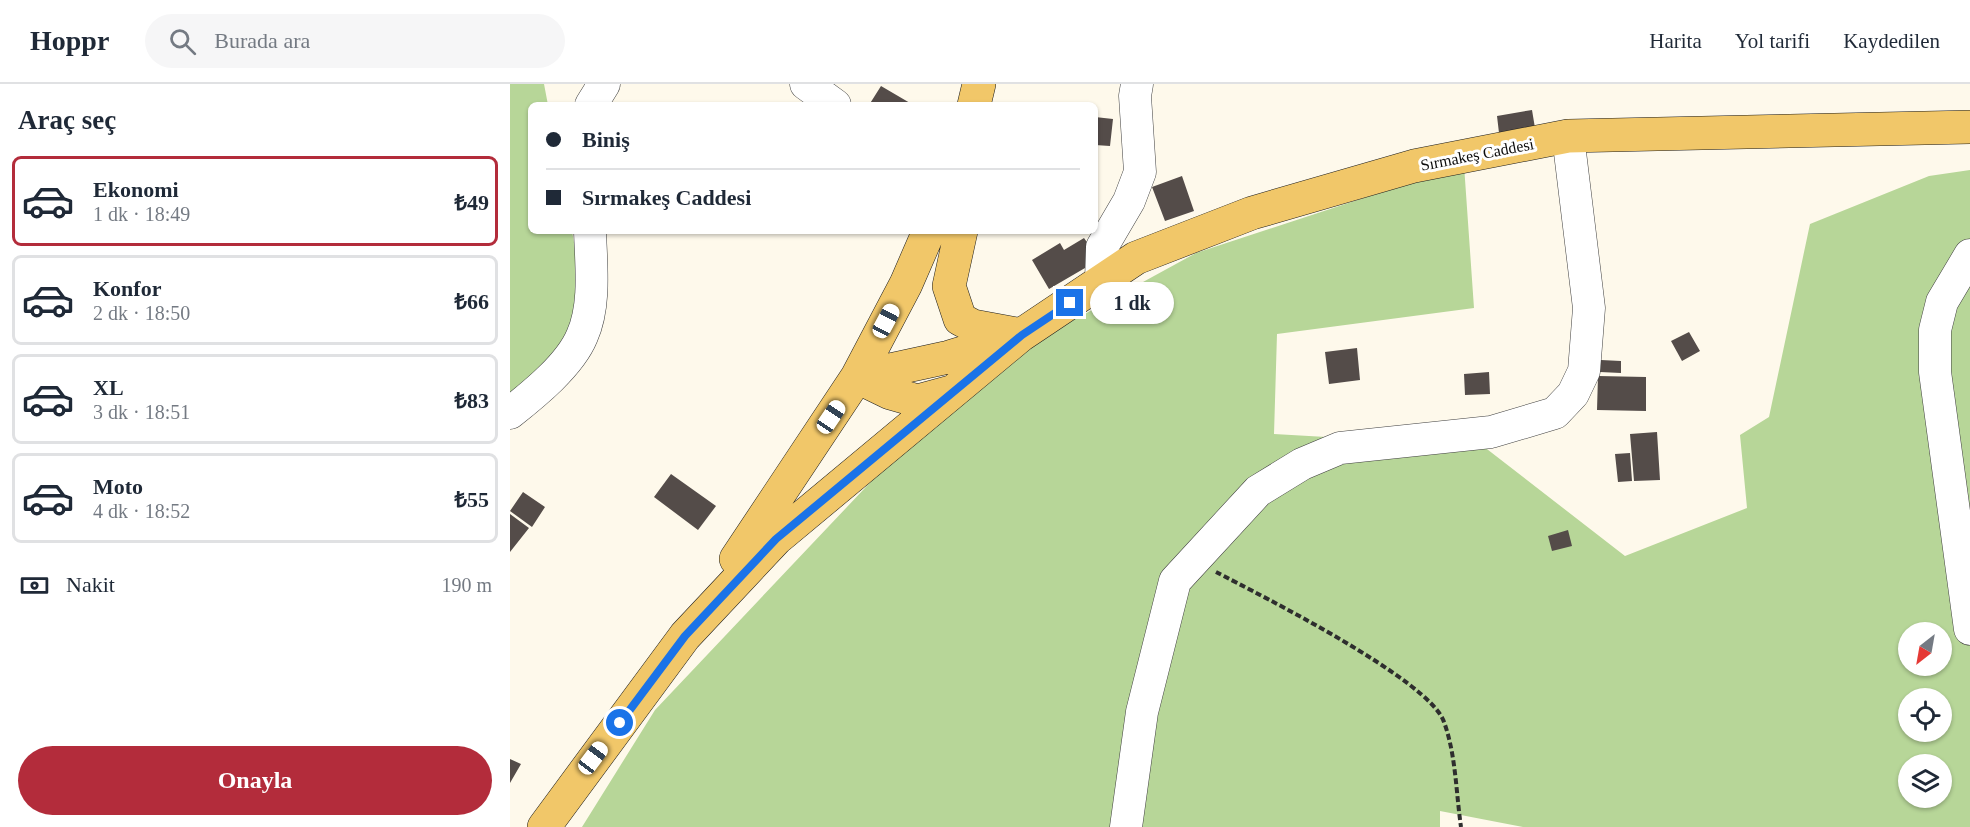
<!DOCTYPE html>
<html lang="tr">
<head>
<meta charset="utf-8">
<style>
  :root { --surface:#fff; --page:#f6f6f7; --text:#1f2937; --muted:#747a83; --line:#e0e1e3; --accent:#b32c3b }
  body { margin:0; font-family:"Times New Roman",serif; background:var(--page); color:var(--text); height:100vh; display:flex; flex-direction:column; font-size:22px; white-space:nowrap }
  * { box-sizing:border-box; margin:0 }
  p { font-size:20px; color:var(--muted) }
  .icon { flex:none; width:33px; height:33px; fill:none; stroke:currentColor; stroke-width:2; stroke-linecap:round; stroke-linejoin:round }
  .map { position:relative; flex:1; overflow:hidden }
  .side { display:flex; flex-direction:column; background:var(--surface); width:510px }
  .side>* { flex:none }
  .hud { position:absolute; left:18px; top:18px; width:570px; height:132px; border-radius:9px; box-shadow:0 2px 4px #0004; display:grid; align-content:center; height:132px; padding:0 18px; background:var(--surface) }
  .needle { width:39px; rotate:211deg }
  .buttons { position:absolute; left:1388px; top:538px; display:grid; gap:12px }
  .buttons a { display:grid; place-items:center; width:54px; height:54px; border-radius:50%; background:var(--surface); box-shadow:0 2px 4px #0004; font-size:30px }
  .end { position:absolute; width:27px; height:27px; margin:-14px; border:8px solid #1a73e8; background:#fff; box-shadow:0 0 0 3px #fff }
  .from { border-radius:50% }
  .bubble { position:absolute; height:42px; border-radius:21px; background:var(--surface); box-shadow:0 2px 4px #0004; font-size:20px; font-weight:600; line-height:42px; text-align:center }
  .car { position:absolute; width:18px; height:36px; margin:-18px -9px; border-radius:8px; box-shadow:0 0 4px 2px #0007; background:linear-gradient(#fff 24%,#345 0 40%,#fff 0 76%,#345 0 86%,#fff 0) }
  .hud b { display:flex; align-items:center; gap:21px; height:57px; font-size:22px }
  .hud b+b { border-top:2px solid var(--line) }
  .hud i { width:15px; height:15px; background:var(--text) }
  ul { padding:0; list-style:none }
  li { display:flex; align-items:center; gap:18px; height:90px; margin:0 12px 9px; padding:0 6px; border:3px solid var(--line); border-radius:9px }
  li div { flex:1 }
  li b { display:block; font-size:22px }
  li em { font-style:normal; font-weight:600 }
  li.current { border-color:var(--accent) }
  li>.icon { width:54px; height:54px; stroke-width:1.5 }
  h2 { padding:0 18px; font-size:27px; line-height:72px }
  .pay { display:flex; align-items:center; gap:15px; height:66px; padding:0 18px; font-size:22px }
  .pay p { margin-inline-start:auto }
  .action { display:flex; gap:12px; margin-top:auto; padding:12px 18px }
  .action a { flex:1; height:69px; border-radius:36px; background:var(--accent); color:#fff; font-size:24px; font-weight:600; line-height:69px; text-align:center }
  header { display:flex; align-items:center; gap:36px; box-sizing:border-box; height:84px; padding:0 30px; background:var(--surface); border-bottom:2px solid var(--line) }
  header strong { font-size:28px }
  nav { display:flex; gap:33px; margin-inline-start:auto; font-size:21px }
  .search { width:420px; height:54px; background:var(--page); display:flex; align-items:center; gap:15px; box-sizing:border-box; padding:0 21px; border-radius:33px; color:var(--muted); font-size:22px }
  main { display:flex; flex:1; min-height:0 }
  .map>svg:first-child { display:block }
  .forest { fill:#b7d698; fill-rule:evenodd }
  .building { fill:#544c49 }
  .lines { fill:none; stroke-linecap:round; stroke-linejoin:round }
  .minor-casing { stroke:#3f3f3f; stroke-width:33 }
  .major-casing { stroke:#1d1d1d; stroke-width:34 }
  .path { stroke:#2e2e2e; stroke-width:4; stroke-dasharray:6 3; stroke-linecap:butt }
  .minor { stroke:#fff; stroke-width:32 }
  .major { stroke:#f1c769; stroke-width:33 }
  .route { stroke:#1a73e8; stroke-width:8 }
  .labels { text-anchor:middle; stroke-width:6; stroke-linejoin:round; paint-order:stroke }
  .street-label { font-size:16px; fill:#0c0c0c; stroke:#fff }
</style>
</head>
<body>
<header>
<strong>Hoppr</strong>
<div class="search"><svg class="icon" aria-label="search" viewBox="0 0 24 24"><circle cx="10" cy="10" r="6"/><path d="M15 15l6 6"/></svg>Burada ara</div>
<nav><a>Harita</a><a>Yol tarifi</a><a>Kaydedilen</a></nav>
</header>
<main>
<section class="side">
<h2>Araç seç</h2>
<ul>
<li class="current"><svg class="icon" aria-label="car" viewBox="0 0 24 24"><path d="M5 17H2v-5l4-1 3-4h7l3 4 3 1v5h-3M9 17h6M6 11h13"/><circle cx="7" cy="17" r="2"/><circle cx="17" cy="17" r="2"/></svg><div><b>Ekonomi</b><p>1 dk · 18:49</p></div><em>₺49</em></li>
<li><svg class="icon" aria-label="car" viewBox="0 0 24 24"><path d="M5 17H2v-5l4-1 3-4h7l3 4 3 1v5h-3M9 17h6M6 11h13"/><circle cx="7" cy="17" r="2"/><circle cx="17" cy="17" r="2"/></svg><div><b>Konfor</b><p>2 dk · 18:50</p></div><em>₺66</em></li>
<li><svg class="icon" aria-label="car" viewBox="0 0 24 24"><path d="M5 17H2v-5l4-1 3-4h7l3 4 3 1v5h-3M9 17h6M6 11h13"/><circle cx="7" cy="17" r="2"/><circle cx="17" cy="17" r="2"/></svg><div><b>XL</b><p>3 dk · 18:51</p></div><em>₺83</em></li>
<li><svg class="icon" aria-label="car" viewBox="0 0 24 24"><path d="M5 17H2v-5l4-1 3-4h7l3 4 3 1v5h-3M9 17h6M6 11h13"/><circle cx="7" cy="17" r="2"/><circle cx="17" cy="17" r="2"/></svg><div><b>Moto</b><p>4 dk · 18:52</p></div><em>₺55</em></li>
</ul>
<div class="pay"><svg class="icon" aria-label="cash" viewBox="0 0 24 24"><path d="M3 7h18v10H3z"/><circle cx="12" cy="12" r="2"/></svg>Nakit<p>190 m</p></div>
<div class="action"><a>Onayla</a></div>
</section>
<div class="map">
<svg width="1460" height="743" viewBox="0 0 1460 743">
  <rect width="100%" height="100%" fill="#fef9eb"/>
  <path class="forest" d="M0,0H34L38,21H21V147H62L78,237L0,327Z
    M954,81L964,224L767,250L764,350L973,362L1115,472L1237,424L1230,351L1259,333L1300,140L1419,92L1460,86V743H1013L930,727V743H72L145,626L389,368L538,250L686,169ZM1398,549H1431V582H1398ZM1398,615H1431V648H1398ZM1398,681H1431V714H1398Z"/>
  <path class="building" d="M371,2L400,19L399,21H359Z
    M1022,26L1025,44L989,49L987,32Z
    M585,33L603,35L600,62L585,61Z
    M672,92L684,127L655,137L642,103Z
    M574,154L579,161L575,184L539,205L522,176L550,159L554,166Z
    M1179,248L1190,267L1172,277L1161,257Z
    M847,264L850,296L819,300L815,268Z
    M1091,276L1111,277V289L1090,288Z
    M979,288L980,310L955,311L954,290Z
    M1088,292L1136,293V327L1087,326Z
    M1147,348L1150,396L1124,397L1120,350Z
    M1120,369L1122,397L1108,398L1105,370Z
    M161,390L206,422L188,446L144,413Z
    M13,408L35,423L22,443L0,427Z
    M0,430L19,444L0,468Z
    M1058,446L1062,462L1042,467L1038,452Z
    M0,675L11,680L0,699Z"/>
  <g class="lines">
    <defs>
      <path id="minor" d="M296,0L325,21
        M81,21L94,0
        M1460,171L1432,218L1425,246V288L1460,545
        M591,197L592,163L619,117L630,88L625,12L627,0
        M0,329C24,310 60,281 72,252C86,221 81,180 80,147
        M616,743L632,628L665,497L748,407L792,380L830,364L981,348L1045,329L1063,310L1074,287L1079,224L1058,52"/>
      <path id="major" d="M464,21L469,0
        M451,147L439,202L450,235L463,242L507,250
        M347,293L439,273L501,254
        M347,293L380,309L408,317L441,308
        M226,475L347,293L396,200L419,147
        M34,743L175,552L266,455L511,251L626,174L742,129L904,82L1058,52L1460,43"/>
    </defs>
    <use href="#minor" class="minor-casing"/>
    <use href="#major" class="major-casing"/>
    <path class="path" d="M706,488C750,511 920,596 934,638C946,671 946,709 951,743"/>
    <use href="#minor" class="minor"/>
    <use href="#major" class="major"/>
  </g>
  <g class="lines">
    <path class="route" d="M110,639L175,552L266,455L512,251L560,219"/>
  </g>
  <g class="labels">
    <g class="street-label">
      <text transform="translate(967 70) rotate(-11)" y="6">Sırmakeş Caddesi</text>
    </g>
  </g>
</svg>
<div class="buttons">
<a><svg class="needle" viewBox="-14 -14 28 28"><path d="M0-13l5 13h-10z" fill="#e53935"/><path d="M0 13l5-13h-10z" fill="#747a83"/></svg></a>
<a><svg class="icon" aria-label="locate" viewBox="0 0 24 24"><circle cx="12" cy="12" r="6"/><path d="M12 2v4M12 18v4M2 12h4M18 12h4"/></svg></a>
<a><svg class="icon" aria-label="layers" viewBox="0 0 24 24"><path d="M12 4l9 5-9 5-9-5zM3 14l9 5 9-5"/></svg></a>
</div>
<i class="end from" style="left:110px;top:639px"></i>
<i class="end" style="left:560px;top:219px"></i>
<div class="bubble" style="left:580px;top:198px;width:84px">1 dk</div>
<i class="car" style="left:376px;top:237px;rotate:28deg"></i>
<i class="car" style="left:321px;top:333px;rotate:34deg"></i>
<i class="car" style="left:83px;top:674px;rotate:37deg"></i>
<div class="hud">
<b><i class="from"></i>Biniş</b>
<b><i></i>Sırmakeş Caddesi</b>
</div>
</div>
</main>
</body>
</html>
